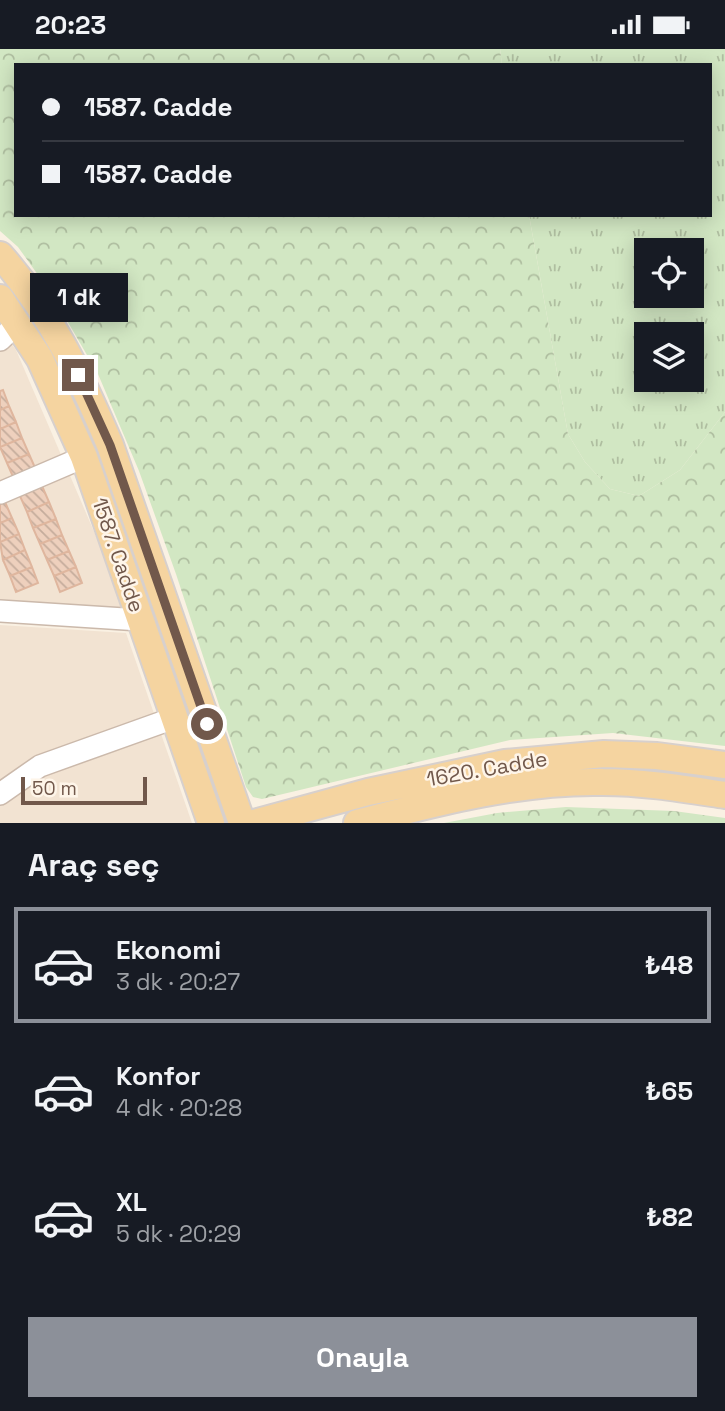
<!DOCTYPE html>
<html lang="tr">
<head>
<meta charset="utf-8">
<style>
  :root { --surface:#171b24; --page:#242831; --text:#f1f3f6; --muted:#9ea1a6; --line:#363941; --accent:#8c9099 }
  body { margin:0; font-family:"Space Grotesk",sans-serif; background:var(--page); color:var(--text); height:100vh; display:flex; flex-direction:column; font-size:26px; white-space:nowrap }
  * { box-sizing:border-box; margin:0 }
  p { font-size:23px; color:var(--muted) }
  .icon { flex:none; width:38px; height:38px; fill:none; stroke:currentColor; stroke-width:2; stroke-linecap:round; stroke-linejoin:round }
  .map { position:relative; height:774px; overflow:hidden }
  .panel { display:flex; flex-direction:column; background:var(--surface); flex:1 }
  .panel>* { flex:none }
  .top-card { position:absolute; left:14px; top:14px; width:698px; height:154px; border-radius:0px; box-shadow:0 4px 18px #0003; display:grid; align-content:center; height:154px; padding:0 28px; background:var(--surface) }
  .tools { position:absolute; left:634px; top:189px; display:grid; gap:14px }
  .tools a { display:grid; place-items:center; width:70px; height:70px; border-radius:0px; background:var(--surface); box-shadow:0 4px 18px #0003; font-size:35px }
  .scale { position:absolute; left:21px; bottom:18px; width:126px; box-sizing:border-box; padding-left:7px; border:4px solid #71584b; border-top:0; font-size:19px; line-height:24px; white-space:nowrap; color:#71584b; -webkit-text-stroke:5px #fef5e9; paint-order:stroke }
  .end { position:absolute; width:32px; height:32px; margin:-16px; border:9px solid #71584b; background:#fff; box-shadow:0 0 0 4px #fff }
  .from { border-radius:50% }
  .bubble { position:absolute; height:49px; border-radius:0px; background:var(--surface); box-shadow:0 4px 18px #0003; font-size:23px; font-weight:700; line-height:49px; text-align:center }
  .top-card b { display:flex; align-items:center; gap:24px; height:66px; font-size:26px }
  .top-card b+b { border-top:2px solid var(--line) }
  .top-card i { width:18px; height:18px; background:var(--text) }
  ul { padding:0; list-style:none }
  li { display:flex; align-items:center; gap:21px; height:116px; margin:0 14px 10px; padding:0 14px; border:4px solid transparent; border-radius:0px }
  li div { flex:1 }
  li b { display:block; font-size:26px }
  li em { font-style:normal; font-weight:700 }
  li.active { border-color:var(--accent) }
  li>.icon { width:63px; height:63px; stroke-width:1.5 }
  h2 { padding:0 28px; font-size:32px; line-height:84px }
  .button { display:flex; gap:14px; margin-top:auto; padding:14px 28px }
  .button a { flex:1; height:80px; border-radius:0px; background:var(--accent); color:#fff; font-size:28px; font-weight:700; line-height:80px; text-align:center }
  .status { display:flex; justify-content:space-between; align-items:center; height:49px; padding:0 35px; background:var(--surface); direction:ltr }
  .status svg { height:19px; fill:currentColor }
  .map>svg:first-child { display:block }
  .residential { fill:#f2e3d2 }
  .grass { fill:url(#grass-tufts); fill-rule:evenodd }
  .forest { fill:url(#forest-crowns) }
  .building { fill:url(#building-back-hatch); stroke:#dfb69e; stroke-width:2 }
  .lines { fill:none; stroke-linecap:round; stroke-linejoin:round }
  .minor-casing { stroke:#cbb9ab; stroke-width:24 }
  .major-casing { stroke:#d7d0cd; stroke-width:30 }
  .minor { stroke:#fff; stroke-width:21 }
  .major { stroke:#f5d4a0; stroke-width:26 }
  .route { stroke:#71584b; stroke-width:9 }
  .labels { text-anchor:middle; stroke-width:5; stroke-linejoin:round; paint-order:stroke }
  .street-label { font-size:21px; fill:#71584b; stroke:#fef5e9 }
</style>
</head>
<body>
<div class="status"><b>20:23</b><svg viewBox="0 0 49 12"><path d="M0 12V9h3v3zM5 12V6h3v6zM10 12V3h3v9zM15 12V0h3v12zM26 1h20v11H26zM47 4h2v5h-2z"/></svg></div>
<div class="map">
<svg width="725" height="774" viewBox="0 0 725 774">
  <defs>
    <pattern id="grass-tufts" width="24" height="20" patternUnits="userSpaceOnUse" patternTransform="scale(1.75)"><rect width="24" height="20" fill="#d2e7c3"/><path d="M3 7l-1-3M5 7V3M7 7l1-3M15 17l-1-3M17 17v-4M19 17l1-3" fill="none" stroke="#afbea0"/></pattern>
    <pattern id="forest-crowns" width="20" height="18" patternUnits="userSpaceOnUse" patternTransform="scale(1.75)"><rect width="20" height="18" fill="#d2e7c3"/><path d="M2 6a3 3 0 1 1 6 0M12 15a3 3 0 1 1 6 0" fill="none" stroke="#afbea0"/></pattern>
    <pattern id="building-back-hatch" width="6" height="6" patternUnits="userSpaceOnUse" patternTransform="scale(1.75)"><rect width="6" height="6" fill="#eed0bd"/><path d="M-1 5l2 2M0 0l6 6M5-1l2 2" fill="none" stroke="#c5ac9c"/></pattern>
  </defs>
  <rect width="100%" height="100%" fill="#faf1e3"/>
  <path class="residential" d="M0,279L16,301L123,550L121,559L113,563L0,552Z
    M0,576L126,584L192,774H0Z"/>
  <path class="grass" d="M500,0H725V363L680,421L639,447L610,440L585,413L568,385L529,166H710V16H502ZM646,201H691V247H646ZM646,285H691V331H646Z"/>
  <path class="forest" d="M0,0H500L502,16H16V166H529L568,385L585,413L610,440L639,447L680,421L725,363V697L613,684L510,691L262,750L253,748L246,738L176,525L139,422L98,325L51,244L18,198L0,182Z
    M566,758L674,762L725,769V774H444L497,764Z"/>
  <path class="building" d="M3,341L9,357L0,361V342Z
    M9,357L16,373L0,380V361Z
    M16,373L22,389L0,398V380Z
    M22,389L29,405L7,414L0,398Z
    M29,405L36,421L14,430L7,414Z
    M42,437L49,453L27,463L20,447Z
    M5,453L12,469L0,474V455Z
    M49,453L56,470L33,479L27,463Z
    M12,469L19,485L0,493V474Z
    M56,470L62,486L40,495L33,479Z
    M19,485L25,501L3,511L0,493Z
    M62,486L69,502L47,511L40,495Z
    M25,501L32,518L10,527L3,511Z
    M69,502L76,518L54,527L47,511Z
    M32,518L38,534L16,543L10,527Z
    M76,518L82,534L60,543L54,527Z"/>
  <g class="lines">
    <defs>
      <path id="minor" d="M0,291L18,274
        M0,444L84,408
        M0,562L140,571
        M0,745L40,717L174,669"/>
      <path id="major" d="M0,206C50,262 81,328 110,396L242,774
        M0,249L40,310L84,408L211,774
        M254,774L368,743L505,714L604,705L657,707L725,716
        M357,774C435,754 522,731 603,733C644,733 685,740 725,746"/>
    </defs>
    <use href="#minor" class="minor-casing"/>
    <use href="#major" class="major-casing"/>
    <use href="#minor" class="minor"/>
    <use href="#major" class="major"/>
  </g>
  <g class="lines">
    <path class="route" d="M78,326L110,396L207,675"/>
  </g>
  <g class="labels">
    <g class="street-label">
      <text transform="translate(118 506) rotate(71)" y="7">1587. Cadde</text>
      <text transform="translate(487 720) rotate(-10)" y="7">1620. Cadde</text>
    </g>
  </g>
</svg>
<div class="tools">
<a><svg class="icon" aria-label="locate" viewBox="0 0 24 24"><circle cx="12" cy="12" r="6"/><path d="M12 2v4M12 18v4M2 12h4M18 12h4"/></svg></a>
<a><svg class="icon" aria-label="layers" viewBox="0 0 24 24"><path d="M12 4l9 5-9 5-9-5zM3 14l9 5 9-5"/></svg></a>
</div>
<div class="scale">50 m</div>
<i class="end from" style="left:207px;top:675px"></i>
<i class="end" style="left:78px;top:326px"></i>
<div class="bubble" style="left:30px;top:224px;width:98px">1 dk</div>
<div class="top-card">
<b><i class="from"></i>1587. Cadde</b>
<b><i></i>1587. Cadde</b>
</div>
</div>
<section class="panel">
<h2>Araç seç</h2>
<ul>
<li class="active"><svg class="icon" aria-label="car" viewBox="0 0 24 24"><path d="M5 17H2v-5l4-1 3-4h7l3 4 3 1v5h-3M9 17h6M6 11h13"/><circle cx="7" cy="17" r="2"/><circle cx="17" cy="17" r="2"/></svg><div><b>Ekonomi</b><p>3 dk · 20:27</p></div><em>₺48</em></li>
<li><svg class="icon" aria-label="car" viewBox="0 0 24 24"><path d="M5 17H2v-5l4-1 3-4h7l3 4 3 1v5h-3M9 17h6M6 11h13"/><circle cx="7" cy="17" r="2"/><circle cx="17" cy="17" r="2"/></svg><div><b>Konfor</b><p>4 dk · 20:28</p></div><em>₺65</em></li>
<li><svg class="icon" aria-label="car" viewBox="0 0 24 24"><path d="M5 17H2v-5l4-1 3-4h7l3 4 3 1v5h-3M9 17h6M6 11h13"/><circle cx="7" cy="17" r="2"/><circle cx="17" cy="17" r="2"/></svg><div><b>XL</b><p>5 dk · 20:29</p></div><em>₺82</em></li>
</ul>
<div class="button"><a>Onayla</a></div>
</section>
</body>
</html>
